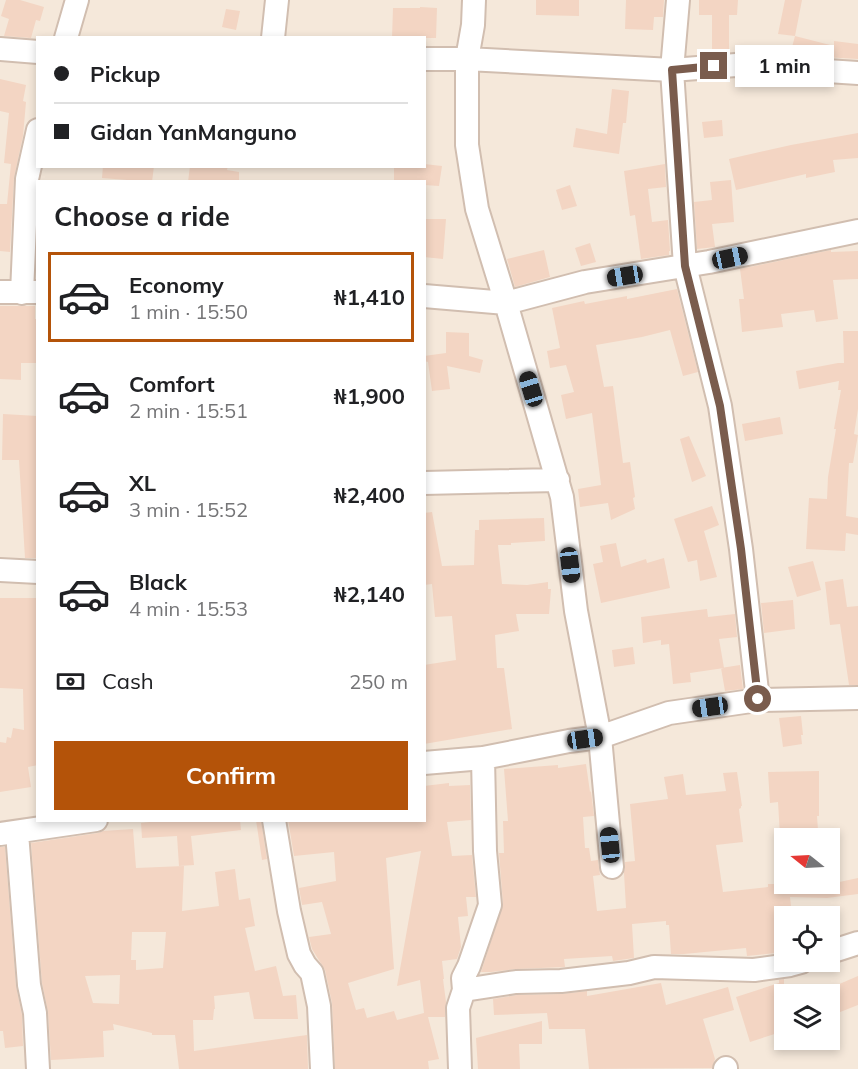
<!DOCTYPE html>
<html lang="en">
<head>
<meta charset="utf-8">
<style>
  :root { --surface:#fff; --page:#f6f6f6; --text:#202124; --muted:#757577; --line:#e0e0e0; --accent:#b45309 }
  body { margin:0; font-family:Mulish,sans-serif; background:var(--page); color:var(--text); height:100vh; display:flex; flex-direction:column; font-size:22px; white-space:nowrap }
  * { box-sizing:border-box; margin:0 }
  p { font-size:20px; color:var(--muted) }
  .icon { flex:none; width:33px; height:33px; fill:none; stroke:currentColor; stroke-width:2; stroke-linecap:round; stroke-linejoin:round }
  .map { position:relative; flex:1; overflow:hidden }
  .sheet { position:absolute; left:36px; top:180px; width:390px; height:642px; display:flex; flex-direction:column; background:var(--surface); border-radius:0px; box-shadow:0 3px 9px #0003 }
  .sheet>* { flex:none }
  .top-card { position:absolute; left:36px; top:36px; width:390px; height:132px; border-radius:0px; box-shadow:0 3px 9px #0003; display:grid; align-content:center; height:132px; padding:0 18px; background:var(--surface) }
  .needle { width:39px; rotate:288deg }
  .controls { position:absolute; left:774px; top:828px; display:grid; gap:12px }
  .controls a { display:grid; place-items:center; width:66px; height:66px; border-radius:0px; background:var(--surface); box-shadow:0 3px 9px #0003; font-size:30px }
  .end { position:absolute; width:27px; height:27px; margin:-14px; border:8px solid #7a5c4d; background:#fff; box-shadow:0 0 0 3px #fff }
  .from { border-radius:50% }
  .bubble { position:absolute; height:42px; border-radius:0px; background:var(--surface); box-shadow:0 3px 9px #0003; font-size:20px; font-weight:700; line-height:42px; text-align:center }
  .car { position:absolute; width:18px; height:36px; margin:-18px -9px; border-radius:8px; box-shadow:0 0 4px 2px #0007; background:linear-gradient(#222 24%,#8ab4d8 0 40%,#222 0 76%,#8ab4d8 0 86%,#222 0) }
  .top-card b { display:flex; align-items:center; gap:21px; height:57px; font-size:22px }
  .top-card b+b { border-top:2px solid var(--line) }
  .top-card i { width:15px; height:15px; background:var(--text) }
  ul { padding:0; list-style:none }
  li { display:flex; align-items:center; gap:18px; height:90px; margin:0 12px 9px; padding:0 6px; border:3px solid transparent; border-radius:0px }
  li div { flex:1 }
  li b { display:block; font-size:22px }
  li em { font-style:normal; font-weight:700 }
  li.on { border-color:var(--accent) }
  li>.icon { width:54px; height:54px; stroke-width:1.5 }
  h2 { padding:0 18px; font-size:27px; line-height:72px }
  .pay { display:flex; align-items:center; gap:15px; height:66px; padding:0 18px; font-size:22px }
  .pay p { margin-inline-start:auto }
  .action { display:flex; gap:12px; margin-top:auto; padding:12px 18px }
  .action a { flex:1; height:69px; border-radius:0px; background:var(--accent); color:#fff; font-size:24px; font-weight:700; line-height:69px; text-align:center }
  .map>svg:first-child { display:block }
  .residential { fill:#f5e8da; fill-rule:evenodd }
  .building { fill:#f3d5c3; fill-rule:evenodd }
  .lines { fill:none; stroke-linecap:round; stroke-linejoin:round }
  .minor-casing { stroke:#d1beb0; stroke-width:26 }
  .minor { stroke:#fff; stroke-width:22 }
  .route { stroke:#7a5c4d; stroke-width:8 }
</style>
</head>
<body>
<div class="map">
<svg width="858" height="1069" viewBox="0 0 858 1069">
  <rect width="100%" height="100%" fill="#fdf6ec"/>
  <path class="residential" d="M0,0H858V1069H0ZM38,38H424V166H38ZM38,182H424V820H38ZM784,838H830V884H784ZM784,916H830V962H784ZM784,994H830V1040H784Z"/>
  <path class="building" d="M6,0H20L44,7L40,21L36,20L31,38L4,36L9,19L1,16Z
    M536,0H579V16L536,15Z
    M626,0H664L663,17H654L653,30L625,29Z
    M699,0H738L737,15H729V52L712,53V15H699Z
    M785,0H802L795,36L778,34Z
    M420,7L437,8L436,38H392L393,8H420Z
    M226,9L240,11L236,30L222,27Z
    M795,36L834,46V41L858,44V59L790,55Z
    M0,79L26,85L23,101L26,102L23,136L14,178L10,252L0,251V204H7L11,164L4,163L9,113L0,111Z
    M612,89L629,91L626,123H623L619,154L573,147L576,128L607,134Z
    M722,120L723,136L704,138L702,122Z
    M858,133V158L833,160L835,172L806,178V174L736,190L729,159L791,145Z
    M424,164L442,166L439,186L424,185V182H394V166H424Z
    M665,164L666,187L648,189L652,222L668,220L670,251H669V255L641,259L635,215L630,216L624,171Z
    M103,166H154L152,182L102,178Z
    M190,166L212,168V166H228L227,170L239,172V182H188Z
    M731,180L734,222L712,224L715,247L697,249L694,202L712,200L710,182Z
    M570,185L577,206L562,210L556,190Z
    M424,219H446L443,259L424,257Z
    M590,243L596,262L581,266L575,248Z
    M544,250L550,277L515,287L507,259Z
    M831,250V252L858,251V279L833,280L838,319L816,322L814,310L781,314L783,327L742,332L739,299H744L740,269Z
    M677,289L698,372L683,376L670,330L642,337L596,345L604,387L613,386L623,463L630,462L635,497L633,498L635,509L611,520L608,503L580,507L578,489L601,485L592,413L566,419L561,395L574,392L566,365L550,368L547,351L560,348L552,308L584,301L585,304L627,296V299Z
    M0,306H35V319H38V363H21V380L0,379Z
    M843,331H858V409L854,434L858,435L853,463H849L846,516L858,518V535L846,533L845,551L806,549L809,498L827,499L828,477L836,429H834L841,390H838L839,381L799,389L796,371L838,363H844Z
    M446,332L469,333V356L483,360L480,373L447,366L450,389L432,391L428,362L424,361V356L446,353Z
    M3,414L38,416V558H25L19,460H2Z
    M780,417L783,434L745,441L742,424Z
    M689,436L706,476L692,482L680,439Z
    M712,506L719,525L704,531L717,577L700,581L697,560L688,562L674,519Z
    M432,512L442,566L474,565L475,530H479V520L544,518L545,541L511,543V545H498L502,584L527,585L548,582V589H551L549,614H516L519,631L495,635L497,668H504L512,729L424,744V665L456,660L452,616L435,617L432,584L424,585V513Z
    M616,543L621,567L646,559L647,563L664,558L670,588L601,603L593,564L603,562L600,546Z
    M813,561L821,590L797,597L788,567Z
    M843,579L847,607L858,606V685H849L840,624L830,625L825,582Z
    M0,598H38V765L28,767L31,787L0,792V742L6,743L7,737L11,738L13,728L24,730L23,689L0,688Z
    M793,600L795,629L764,633L761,603Z
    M707,609L708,617L735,614L737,637L719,639L724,668L690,673L691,682L673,684L669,644L661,645V640L643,643L641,617Z
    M633,647L635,664L614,667L612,650Z
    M740,665L743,689L725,691L721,668Z
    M801,716L803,735H801L802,744L783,747L779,718Z
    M586,764L590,792L591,791L594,816L583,817L585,848H589L591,861L598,860L600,875L593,876L597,911L626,908L624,873L625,862L635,861L630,804L668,799L664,777L683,774L686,795L726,791L723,773L737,772L742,806H741V808L739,809L743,842L716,845L723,892L768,887V884H830L858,878V894L827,898L790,897L792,916H784V952L747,956L746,948L684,954H671L669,925H666V921L632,924L634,958L613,961L612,956L564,959L565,967L516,969L491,972H481L503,904L499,853H504L503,821H508L504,769L558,765V768Z
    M819,771V816H817L818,830L797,831V835L780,836L778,802L770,803L768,772Z
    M449,783V786L470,785L471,820L447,822L452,856L472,855L476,897H466L468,916L458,917L461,947L457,959L442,961L444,979H443L446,1002L445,1017H428L439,1059L428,1061L429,1069H335L332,1003L325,970L312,949L309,937L331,934L322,902L302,905L299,888L336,881L334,852L294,856L288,820H424V786ZM421,851L397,986L420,980L424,1013L397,1020L394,1011L367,1018L364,1008L356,1010L348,983L394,969L386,858Z
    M166,820H240L241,830L191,836L194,865L179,866L177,836L142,838L141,823Z
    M256,820H261L267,859L262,860Z
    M133,829L136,868L184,866L182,911L219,906L215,872L235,869L239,900L250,898L255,926L245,928L255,971L276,966L283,996L296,995L298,1019H254L249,992L214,996L215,1009H214L213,1020H193L194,1051L307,1035L308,1069H179L175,1035H152V1033L113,1024L114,1030L103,1031L104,1057L51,1060L48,1012L42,983L31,843L98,833L103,831ZM132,932H166L163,968L136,970V960H131ZM120,975L119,1004L93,1003L85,976Z
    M0,847H5L16,986L22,1015L23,1046L5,1048L3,1031H0Z
    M858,976V1005L830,1016V988Z
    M784,979V1031L750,1042L736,997L779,983V980Z
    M661,983L666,1005L728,987L734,1010L703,1019L715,1059L712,1068L589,1069L585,1029H549L547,1013L494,1015L493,999L517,995L561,994L587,991V996Z
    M542,1021V1044H519L520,1069H478L476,1038Z"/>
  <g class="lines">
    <defs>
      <path id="minor" d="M474,0L473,25L467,59V145L477,209L506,303L562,497L576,611L600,737L612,867
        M678,0L672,70L685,266L720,406L741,549L758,700
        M66,38L77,0
        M273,38L277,0
        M0,49L38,52
        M424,59H467L672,70L736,65L858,73
        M0,292H36
        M22,293L27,179L38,130
        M424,296L506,303L585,282L709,262L858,231
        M424,483L558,480
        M0,570L38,572
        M424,763L483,758L569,741L600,737L669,713L758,700L858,698
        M274,820L289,911L299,954L305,965L312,973L319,1006L322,1069
        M17,833L29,985L35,1013L38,1069
        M0,834L96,820
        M830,952L858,943
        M464,990L516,982L561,981L629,973L654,967L754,970L790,965L801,962
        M460,1069L458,1008L464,990L463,978L469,966L490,905L485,851L483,758
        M725,1069L726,1068"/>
    </defs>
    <use href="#minor" class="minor-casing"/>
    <use href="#minor" class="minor"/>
  </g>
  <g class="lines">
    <path class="route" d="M714,66L672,70L685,266L720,406L741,549L758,699"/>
  </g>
</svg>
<div class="controls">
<a><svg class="needle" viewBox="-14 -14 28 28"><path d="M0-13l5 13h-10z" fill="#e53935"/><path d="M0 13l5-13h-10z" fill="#757577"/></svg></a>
<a><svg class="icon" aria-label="locate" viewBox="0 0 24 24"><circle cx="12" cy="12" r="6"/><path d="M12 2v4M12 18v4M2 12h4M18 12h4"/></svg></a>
<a><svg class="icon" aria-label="layers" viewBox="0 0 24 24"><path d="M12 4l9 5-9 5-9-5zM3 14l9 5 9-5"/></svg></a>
</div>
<i class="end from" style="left:758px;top:699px"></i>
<i class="end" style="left:714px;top:66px"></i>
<div class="bubble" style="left:735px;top:45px;width:99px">1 min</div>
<i class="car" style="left:730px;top:258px;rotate:78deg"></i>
<i class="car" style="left:625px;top:276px;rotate:261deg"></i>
<i class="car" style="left:531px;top:389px;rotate:343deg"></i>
<i class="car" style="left:570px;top:565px;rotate:173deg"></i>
<i class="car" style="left:710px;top:707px;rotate:262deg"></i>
<i class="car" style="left:585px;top:739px;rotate:82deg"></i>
<i class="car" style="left:610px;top:845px;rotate:354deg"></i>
<div class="top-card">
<b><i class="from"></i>Pickup</b>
<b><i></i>Gidan YanManguno</b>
</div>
<section class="sheet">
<h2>Choose a ride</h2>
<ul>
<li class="on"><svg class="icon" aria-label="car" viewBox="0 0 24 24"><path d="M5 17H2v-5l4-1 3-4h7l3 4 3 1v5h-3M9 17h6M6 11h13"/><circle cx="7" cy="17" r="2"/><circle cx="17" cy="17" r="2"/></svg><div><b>Economy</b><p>1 min · 15:50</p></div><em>₦1,410</em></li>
<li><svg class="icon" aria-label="car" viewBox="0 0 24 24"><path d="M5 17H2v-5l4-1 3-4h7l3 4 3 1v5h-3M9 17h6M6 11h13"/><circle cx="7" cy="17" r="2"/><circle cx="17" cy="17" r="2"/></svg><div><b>Comfort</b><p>2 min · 15:51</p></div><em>₦1,900</em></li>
<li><svg class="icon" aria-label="car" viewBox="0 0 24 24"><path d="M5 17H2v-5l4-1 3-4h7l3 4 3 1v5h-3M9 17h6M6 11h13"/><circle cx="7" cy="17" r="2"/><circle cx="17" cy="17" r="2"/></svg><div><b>XL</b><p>3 min · 15:52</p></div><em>₦2,400</em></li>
<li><svg class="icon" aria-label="car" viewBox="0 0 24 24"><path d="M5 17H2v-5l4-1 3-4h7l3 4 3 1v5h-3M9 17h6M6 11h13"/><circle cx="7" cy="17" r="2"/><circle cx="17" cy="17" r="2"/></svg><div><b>Black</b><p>4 min · 15:53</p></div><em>₦2,140</em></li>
</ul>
<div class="pay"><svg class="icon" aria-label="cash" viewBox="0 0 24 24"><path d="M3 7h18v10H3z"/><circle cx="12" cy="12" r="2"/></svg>Cash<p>250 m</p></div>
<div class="action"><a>Confirm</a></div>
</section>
</div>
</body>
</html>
